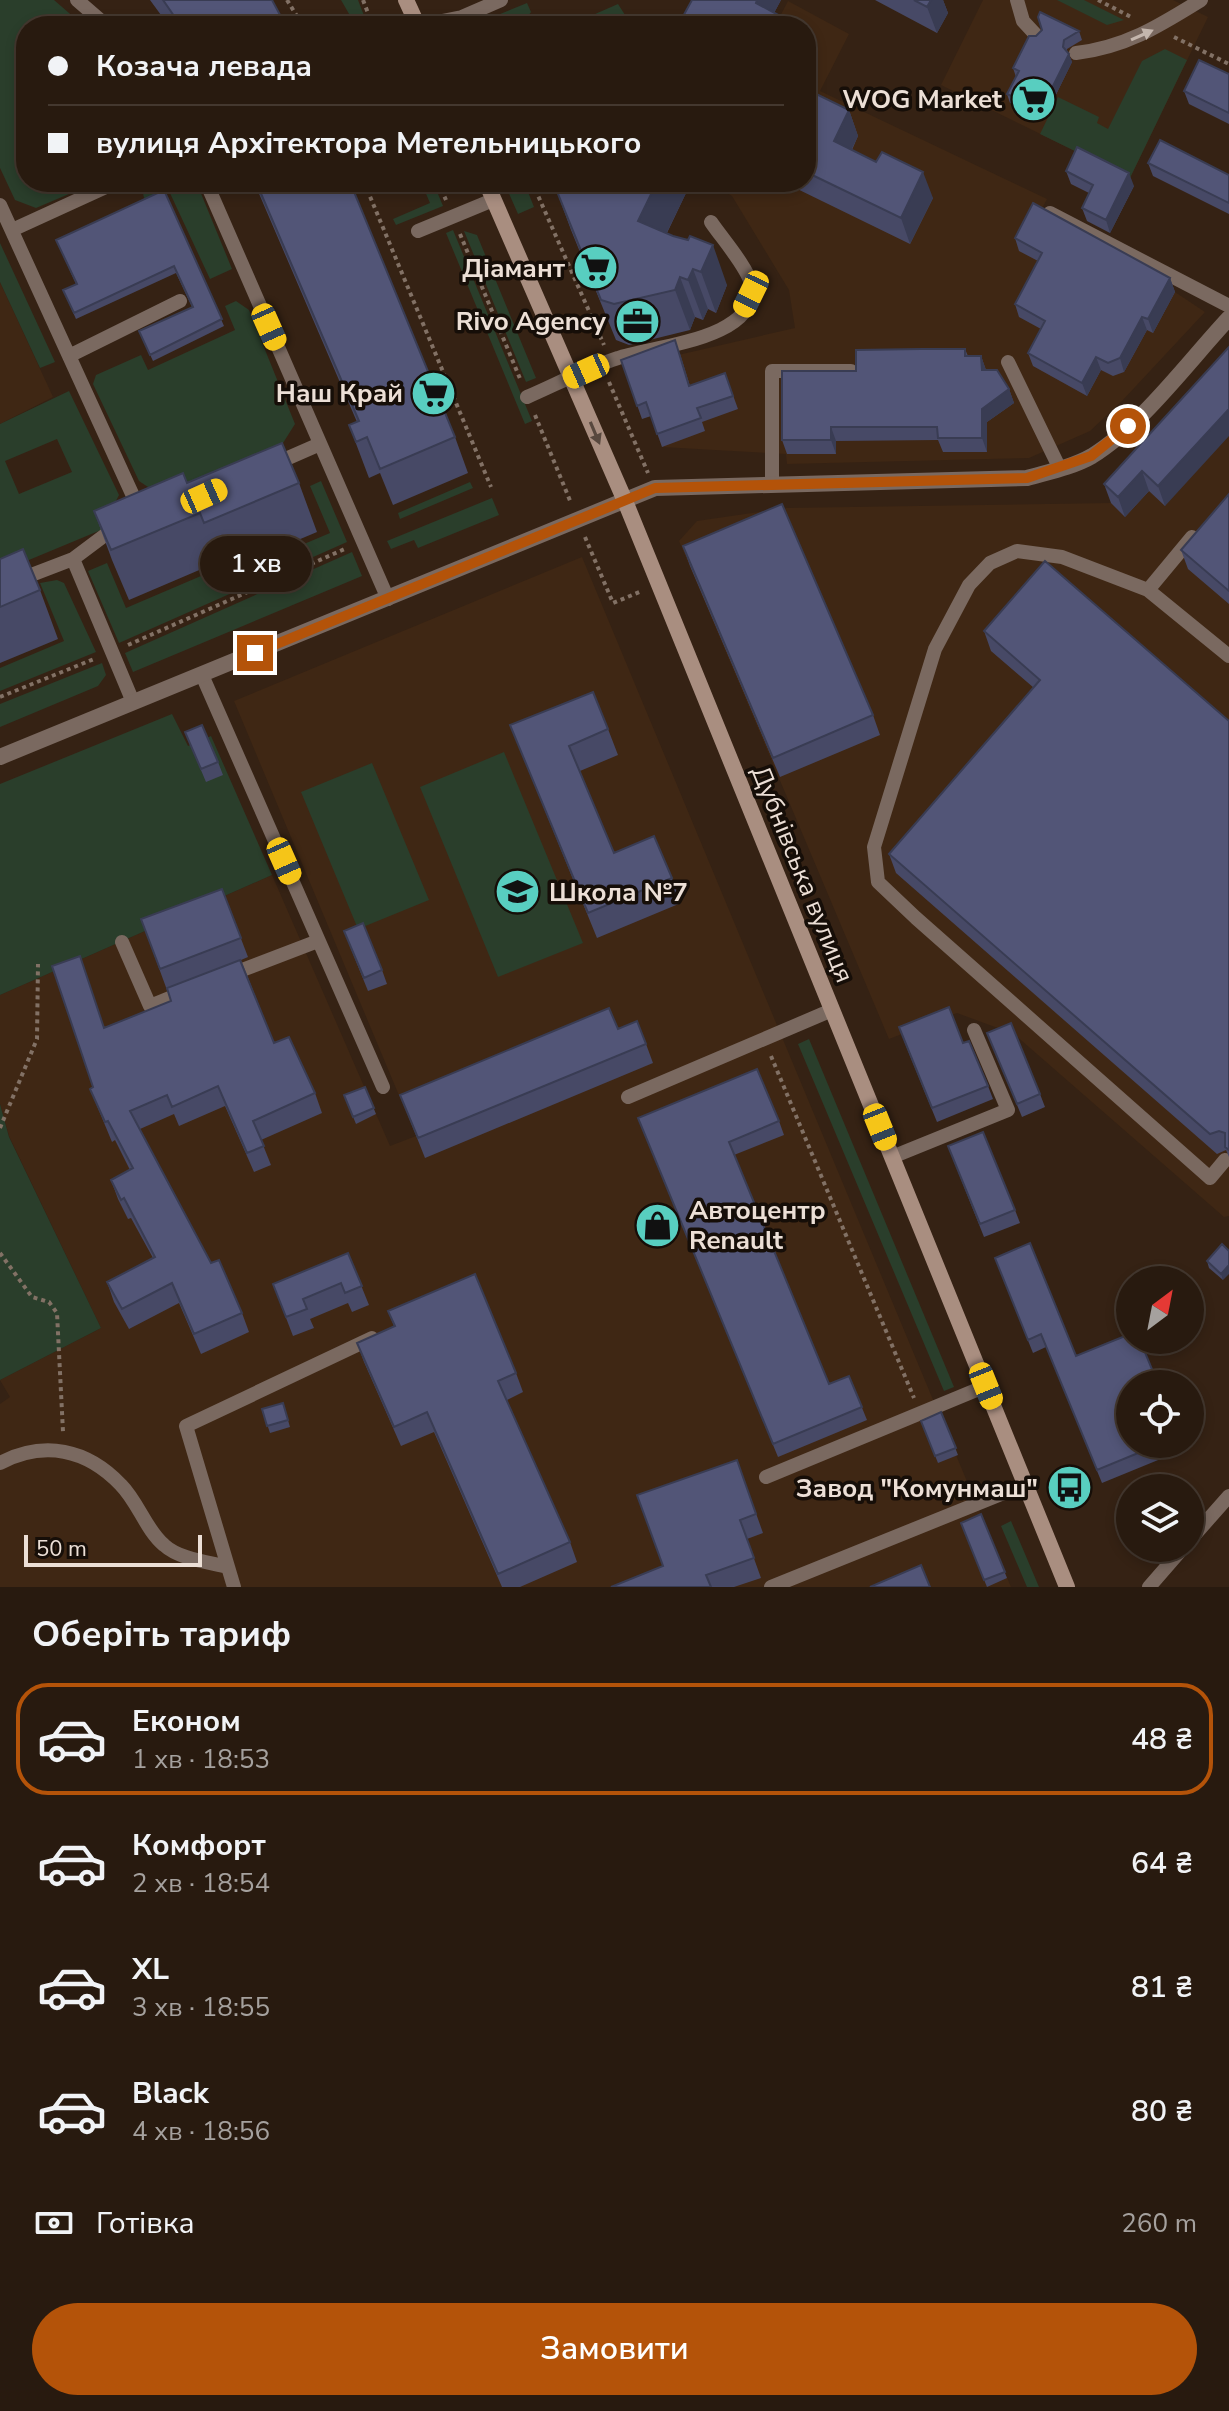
<!DOCTYPE html>
<html lang="uk">
<head>
<meta charset="utf-8">
<style>
  :root { --surface:#281a0f; --page:#302318; --text:#f1f3f6; --muted:#a5a19e; --line:#44382f; --accent:#b45309 }
  body { margin:0; font-family:"Nunito Sans",sans-serif; background:var(--page); color:var(--text); height:100vh; display:flex; flex-direction:column; font-size:30px; white-space:nowrap }
  * { box-sizing:border-box; margin:0 }
  p { font-size:26px; color:var(--muted) }
  .icon { flex:none; width:44px; height:44px; fill:none; stroke:currentColor; stroke-width:2; stroke-linecap:round; stroke-linejoin:round }
  .map { position:relative; height:1587px; overflow:hidden }
  .drawer { display:flex; flex-direction:column; background:var(--surface); flex:1 }
  .drawer>* { flex:none }
  .banner { position:absolute; left:16px; top:16px; width:800px; height:176px; border-radius:32px; box-shadow:0 4px 12px #0003,0 0 0 2px var(--line); display:grid; align-content:center; height:176px; padding:0 32px; background:var(--surface) }
  .needle { width:52px; rotate:32deg }
  .fabs { position:absolute; left:1116px; top:1266px; display:grid; gap:16px }
  .fabs a { display:grid; place-items:center; width:88px; height:88px; border-radius:50%; background:var(--surface); box-shadow:0 4px 12px #0003,0 0 0 2px var(--line); font-size:40px }
  .scale { position:absolute; left:24px; bottom:20px; width:178px; box-sizing:border-box; padding-left:8px; border:4px solid #ecdfd6; border-top:0; font-size:22px; line-height:28px; white-space:nowrap; color:#ecdfd6; -webkit-text-stroke:6px #160e08; paint-order:stroke }
  .end { position:absolute; width:36px; height:36px; margin:-18px; border:10px solid #b45309; background:#fff; box-shadow:0 0 0 4px #fff }
  .from { border-radius:50% }
  .bubble { position:absolute; height:56px; border-radius:28px; background:var(--surface); box-shadow:0 4px 12px #0003,0 0 0 2px var(--line); font-size:26px; font-weight:600; line-height:56px; text-align:center }
  .car { position:absolute; width:24px; height:48px; margin:-24px -12px; border-radius:10px; box-shadow:0 0 6px 2px #0007; background:linear-gradient(#f5c518 24%,#345 0 40%,#f5c518 0 76%,#345 0 86%,#f5c518 0) }
  .banner b { display:flex; align-items:center; gap:28px; height:76px; font-size:30px }
  .banner b+b { border-top:2px solid var(--line) }
  .banner i { width:20px; height:20px; background:var(--text) }
  ul { padding:0; list-style:none }
  li { display:flex; align-items:center; gap:24px; height:112px; margin:0 16px 12px; padding:0 16px; border:4px solid transparent; border-radius:32px }
  li div { flex:1 }
  li b { display:block; font-size:30px }
  li em { font-style:normal; font-weight:600 }
  li.current { border-color:var(--accent) }
  li>.icon { width:72px; height:72px; stroke-width:1.5 }
  h2 { padding:0 32px; font-size:36px; line-height:96px }
  .pay { display:flex; align-items:center; gap:20px; height:88px; padding:0 32px; font-size:30px }
  .pay p { margin-inline-start:auto }
  .cta { display:flex; gap:16px; margin-top:auto; padding:16px 32px }
  .cta a { flex:1; height:92px; border-radius:48px; background:var(--accent); color:#fff; font-size:32px; font-weight:600; line-height:92px; text-align:center }
  .map>svg:first-child { display:block }
  .built { fill:#3f2714 }
  .green { fill:#2a3e2b; fill-rule:evenodd }
  .lines { fill:none; stroke-linecap:round; stroke-linejoin:round }
  .path { stroke:#827165; stroke-width:4; stroke-dasharray:4 4; stroke-linecap:butt }
  .service { stroke:#7a6960; stroke-width:14 }
  .tertiary { stroke:#7a6960; stroke-width:16 }
  .secondary { stroke:#a98e80; stroke-width:16 }
  .wall { fill:#474966 }
  .shaded-wall { fill:#393c53 }
  .building { fill:#525577; stroke:#393c53; stroke-width:2 }
  .oneway { fill:#c4b6ad }
  .oneway2 { fill:#58483e }
  .route { stroke:#b45309; stroke-width:10 }
  .labels { text-anchor:middle; stroke-width:7; stroke-linejoin:round; paint-order:stroke }
  .poi-label { font-size:26px; font-weight:bold; fill:#ecdfd6; stroke:#160e08; text-anchor:end }
  .street-label { font-size:26px; fill:#ecdfd6; stroke:#160e08 }
</style>
</head>
<body>
<div class="map">
<svg width="1229" height="1587" viewBox="0 0 1229 1587">
  <rect width="100%" height="100%" fill="#352214"/>
  <path class="built" d="M983,0H1173L1208,17L1130,178L941,85Z
    M788,1L849,34L820,91L1047,199L1038,216L1175,292L1205,312L1122,401L1090,431L1029,458L787,464L786,454L662,447L651,416L642,419L626,374L678,355L795,328L789,290L732,196L709,182H806V26H775Z
    M0,282L53,397L0,424Z
    M1229,374V1216L1224,1217L1014,1034L957,1013L889,1039L679,541L697,521L786,508L1111,503Z
    M582,557L1011,1587H0V1404L10,1397L0,1380L101,1328L9,1136L0,1104V995L272,875L390,1146L416,1136L234,701Z"/>
  <path class="green" d="M0,0H54L84,26H26V182H97L36,208L15,200L0,168Z
    M341,0H358L368,26H338L352,19Z
    M1057,0H1084L1124,20L1107,25Z
    M527,3L531,12L521,26L473,25Z
    M618,4L632,26H591L586,18Z
    M1165,49L1187,60L1130,178L1040,134L1058,97L1099,117L1097,123L1108,129L1142,61Z
    M147,182H191L200,191L232,269L210,279L169,191L145,202L142,189Z
    M421,182H433L443,206L396,225L393,219L430,203Z
    M504,182H524L534,207L518,214Z
    M453,230L532,421L525,424L446,233Z
    M464,231L477,235L536,378L526,382Z
    M0,243L55,362L40,368L0,282Z
    M236,301L249,310L295,424L283,443L160,495L139,481L93,384L96,375L141,355L148,370L235,330L225,306Z
    M69,391L119,495L101,530L0,572V424ZM57,439L72,472L19,494L5,461Z
    M321,481L347,542L119,643L88,571L107,563L126,608L215,570L219,580L330,533L310,486Z
    M470,482L473,488L400,519L398,513Z
    M492,498L499,515L418,548L414,540L391,549L387,541Z
    M352,552L362,576L133,672L125,653Z
    M57,580L64,583L96,652L0,691V668L64,641L40,583Z
    M102,663L106,675L98,686L0,727V704Z
    M172,714L188,746L211,736L272,875L0,995V784Z
    M504,752L583,943L498,977L420,787Z
    M372,763L429,900L358,929L301,792Z
    M809,1039L954,1387L944,1391L798,1044Z
    M0,1104L9,1137L101,1328L0,1380Z
    M1011,1521L1039,1587H1027L1001,1526Z"/>
  <g class="lines">
    <path class="path" d="M287,0L303,26
      M363,0L373,26
      M1098,0L1133,18
      M1174,37L1229,64
      M364,182L491,487
      M438,182L446,200
      M532,182L604,345
      M460,234L521,381
      M609,382L648,473
      M535,415L571,503
      M585,537L613,603L642,591
      M128,645L347,548
      M0,697L94,659
      M771,1056L914,1398
      M0,1128L37,1039L38,964
      M0,1253L32,1297L49,1302L57,1313L63,1432"/>
    <path class="service" d="M77,0L107,26
      M1017,0L1023,21L1036,35
      M417,26L462,17L501,0
      M1076,53C1126,47 1159,26 1201,0
      M206,182L388,599
      M0,205L139,509
      M1050,213L1229,306
      M12,230L117,182
      M418,231L493,200
      M69,356L180,301
      M1008,362L1060,469
      M527,397C557,384 587,368 618,358C651,346 761,340 751,284C748,268 721,237 711,222
      M272,465L320,444
      M772,483V371H851
      M73,559L133,702
      M0,587L73,559L117,526
      M1148,590L1192,537
      M202,675L383,1087
      M122,942L150,1006L187,991
      M229,975L318,941
      M628,1097L832,1010
      M892,1157L1008,1110L974,1030
      M1225,1160L1210,1178L916,918L878,882L874,847L935,649L969,585L990,563L1017,551L1062,557L1148,590L1229,656
      M0,1463C44,1440 87,1449 121,1485C138,1502 146,1530 164,1545C179,1559 208,1562 228,1567
      M766,1477L986,1386
      M1190,1540L1229,1496
      M234,1587L186,1426L372,1338
      M771,1587L1026,1484
      M1149,1587L1183,1548"/>
    <path class="tertiary" d="M0,757L655,488L1027,478C1048,472 1073,467 1092,456C1142,425 1188,362 1229,318"/>
    <path class="secondary" d="M406,0L418,26
      M486,182L625,501L1067,1587"/>
  </g>
  <path class="wall" d="M150,0H272L286,26H169Z
    M781,0L774,13L796,26H683L681,20Z
    M875,0H943L948,13L937,33Z
    M1079,31L1082,40L1067,49V51L1072,62L1044,119L1010,103L1007,94L1016,77L1013,68Z
    M806,63L813,83L809,90L849,110L858,136L852,150L933,198L910,244L783,182H806Z
    M1229,74V124L1189,104L1184,91Z
    M1148,163L1229,175V214L1153,176Z
    M1066,171L1134,186L1110,233L1087,221L1082,208L1089,193L1071,184Z
    M254,182H350L455,437L468,473L393,505L380,473L369,478L349,425L357,422Z
    M556,189L687,191L667,233L727,285L716,313L708,309L703,320L695,317L690,330L629,345L616,340L571,230Z
    M164,190L224,326L153,361L139,331L192,307L176,273L76,319L63,290L76,284L56,240Z
    M1015,238L1170,278L1175,292L1153,333L1147,330L1124,372L1113,376L1101,370L1087,396L1033,366L1028,353L1041,329L1019,317L1015,304L1038,261L1019,251Z
    M1229,347L1165,506L1149,491L1125,517L1111,503L1104,484Z
    M965,349L968,356H981L986,370L1009,389L1014,403L987,422V452H943L938,440L836,441V454H787L782,440Z
    M680,354L690,386L725,373L738,409L702,422L705,431L662,447L651,416L642,419L621,360Z
    M187,483H299L317,532L222,572L218,562L129,600L112,560L94,511Z
    M1229,494V604L1188,569L1181,550Z
    M683,546L873,715L880,735L780,777L690,566Z
    M0,559L40,590L58,639L0,663Z
    M984,631L1229,721V1157L1226,1150L1217,1154L896,873L889,854L1034,688L991,651Z
    M510,725L608,729L618,755L580,771L614,853L672,878L681,903L597,938Z
    M185,732L218,762L223,775L206,782Z
    M222,889L248,957L241,960L274,1043L315,1093L322,1113L261,1140L271,1165L254,1172L225,1106L179,1126L174,1114L140,1129L211,1263L242,1313L249,1332L201,1354L179,1303L129,1329L114,1302L107,1282L153,1258L131,1218L128,1219L118,1199L111,1180L130,1170L115,1140L112,1142L90,1089L93,1087L105,1027L171,1001L141,919Z
    M349,944L382,970L387,984L368,991Z
    M618,1029L646,1044L653,1063L425,1158L400,1095Z
    M987,1033L1040,1094L1045,1107L1022,1117Z
    M904,1041L988,1086L993,1099L937,1122Z
    M365,1087L376,1114L356,1124L344,1095Z
    M779,1121L784,1135L734,1155L829,1384L849,1376L867,1420L778,1457L643,1131Z
    M953,1159L1015,1210L1020,1223L984,1237Z
    M1222,1244L1223,1280L1209,1268L1207,1261Z
    M348,1253L369,1305L352,1312L348,1303L310,1319L314,1328L293,1336L273,1284Z
    M1000,1271L1076,1356L1130,1444H1183L1185,1449L1102,1483L1046,1347L1033,1353Z
    M388,1311L516,1373L523,1392L507,1400L570,1542L577,1562L520,1587H502L434,1432L401,1446L364,1362L357,1343L394,1326Z
    M283,1403L290,1427L270,1433L262,1409Z
    M941,1412L958,1455L938,1463L921,1421Z
    M737,1460L763,1533L747,1539L761,1578L734,1587H611L663,1566Z
    M981,1514L1007,1578L987,1587L961,1523Z"/>
  <path class="shaded-wall" d="M757,0H781L767,26L756,3Z
    M931,0H943L948,13L937,33L927,7Z
    M1069,54L1072,62L1044,119L1041,110Z
    M806,63L813,83L806,96Z
    M849,110L858,136L843,167L834,141Z
    M923,172L933,198L910,244L901,218Z
    M1129,173L1134,186L1110,233L1106,220Z
    M657,182H684L687,191L653,261L638,221Z
    M713,245L727,285L716,313L701,272Z
    M693,269L708,309L703,320L688,280Z
    M680,277L695,317L690,330L675,290Z
    M1170,278L1175,292L1153,333L1148,319Z
    M1142,317L1147,330L1124,372L1120,358Z
    M981,356L986,370H982Z
    M1096,357L1101,370L1087,396L1082,383Z
    M1009,389L1014,403L987,422V452L982,438V409Z
    M1229,409V436L1165,506L1158,486Z
    M831,427L836,441V454L831,440Z
    M1142,471L1149,491L1125,517L1118,497Z
    M1229,1265V1274L1223,1280L1221,1274Z"/>
  <path class="building" d="M163,0H272L286,26H181Z
    M692,0H757L756,3L795,24L794,26H693L681,20Z
    M914,0H931L927,7Z
    M1040,12L1079,31L1064,40L1063,47L1069,54L1041,110L1007,94L1019,71L1013,68L1029,36H1036L1042,30L1038,17Z
    M1199,60L1229,74V113L1184,91Z
    M806,89L849,110L834,141L876,162L882,152L923,172L901,218L806,172Z
    M1160,140L1229,175V203L1148,163Z
    M1077,147L1129,173L1106,220L1082,208L1093,185L1066,171Z
    M256,182H350L455,437L380,469L367,437L356,442L349,425L359,421Z
    M559,182H657L638,221L673,236L688,240L690,236L713,245L701,272L693,269L688,280L680,277L675,290L614,304L601,300L556,189Z
    M164,190L222,319L150,355L139,331L193,307L174,266L74,313L63,290L77,284L56,240Z
    M1033,203L1170,278L1148,319L1142,317L1120,358L1108,363L1096,357L1082,383L1028,353L1045,321L1015,304L1042,253L1015,238Z
    M675,340L689,386L725,373L733,396L697,408L701,418L657,434L646,402L637,406L621,360Z
    M1229,347V409L1158,486L1142,471L1118,497L1104,484Z
    M921,349H965V356H981L982,370H997L1009,389L982,409V438H938L937,427H831V440H782V371H856V350Z
    M282,443L299,483L204,523L200,513L111,550L94,511L183,473L187,483Z
    M1229,494V591L1181,550Z
    M782,504L873,715L773,758L683,546Z
    M23,549L40,590L0,607V559Z
    M1045,561L1229,721V1150L1225,1147V1133L1219,1131L1210,1134L889,854L1040,680L984,631Z
    M593,692L608,729L569,746L614,853L654,836L672,878L588,913L510,725Z
    M202,725L218,762L201,769L185,732Z
    M222,889L241,938L160,969L141,919Z
    M363,923L382,970L364,978L344,931Z
    M80,956L104,1028L171,1001L167,988L240,960L274,1043L289,1037L315,1093L253,1121L264,1146L247,1153L218,1086L172,1107L167,1095L130,1111L211,1263L219,1260L242,1313L194,1334L172,1283L122,1309L107,1282L155,1257L124,1198L121,1200L111,1180L133,1168L108,1121L105,1122L90,1089L93,1087L52,966Z
    M949,1007L963,1043L969,1041L988,1086L932,1108L899,1027Z
    M609,1008L618,1029L637,1021L646,1044L418,1138L400,1095Z
    M1011,1023L1040,1094L1017,1104L987,1033Z
    M757,1069L779,1121L729,1142L829,1384L849,1376L862,1407L773,1444L638,1118Z
    M365,1087L374,1108L353,1117L344,1095Z
    M983,1132L1015,1210L980,1224L948,1146Z
    M1030,1243L1076,1356L1130,1334V1340H1140L1158,1384H1130V1444H1160L1097,1470L1041,1334L1028,1340L995,1258Z
    M1222,1244L1229,1251V1265L1221,1274L1207,1261Z
    M348,1253L362,1286L345,1293L341,1283L303,1299L307,1309L286,1317L273,1284Z
    M475,1274L516,1373L498,1381L570,1542L498,1574L427,1412L394,1427L357,1343L395,1326L388,1311Z
    M283,1403L288,1420L267,1426L262,1409Z
    M941,1412L956,1448L935,1456L921,1421Z
    M737,1460L756,1514L740,1520L754,1558L706,1575L711,1587H611L663,1566L637,1495Z
    M981,1514L1005,1572L984,1580L961,1523Z
    M921,1565L930,1587H870Z"/>
  <defs><path id="oneway-solid" d="M-6-.8H1V-3.2L6.5 0L1 3.2V.8H-6Z" transform="scale(2)"/></defs>
  <use class="oneway" href="#oneway-solid" transform="translate(1142 35) rotate(-24)"/>
  <use class="oneway2" href="#oneway-solid" transform="translate(595 433) rotate(67)"/>
  <g class="lines">
    <path class="route" d="M255,653L655,488L1027,478L1091,456L1128,426"/>
  </g>
  <defs>
    <symbol id="supermarket-disc" viewBox="-11 -11 22 22"><circle r="9.5" fill="#58cec0" stroke="#160e08"/><path d="M-6-5.5h2.5l.6 2H6L4.5 2H-2.5L-4.4-4H-6ZM-1.5 3.2a1.3 1.3 0 1 0 .1 0ZM3 3.2a1.3 1.3 0 1 0 .1 0Z" fill="#111"/></symbol>
    <symbol id="office-disc" viewBox="-11 -11 22 22"><circle r="9.5" fill="#58cec0" stroke="#160e08"/><path d="M-6-3h4V-5.5h4V-3h4V5H-6ZM-1-4.5V-3h2v-1.5ZM-6 0V1H6V0Z" fill="#111"/></symbol>
    <symbol id="school-disc" viewBox="-11 -11 22 22"><circle r="9.5" fill="#58cec0" stroke="#160e08"/><path d="M0-5L7-2L0 1L-7-2ZM-4 1L0 2.5L4 1V4Q0 6-4 4Z" fill="#111"/></symbol>
    <symbol id="shop-disc" viewBox="-11 -11 22 22"><circle r="9.5" fill="#58cec0" stroke="#160e08"/><path d="M-5-2.5h2.3a2.7 3.5 0 0 1 5.4 0H5L5.5 6h-11ZM-1.5-2.5h3a1.5 2.3 0 0 0-3 0Z" fill="#111"/></symbol>
    <symbol id="bus-disc" viewBox="-11 -11 22 22"><circle r="9.5" fill="#58cec0" stroke="#160e08"/><path d="M-5-6H5V4H4V6H2V4H-2V6H-4V4H-5ZM-3.5-4V0h7V-4ZM-3.5 1.2v1.5H-2V1.2ZM2 1.2v1.5H3.5V1.2Z" fill="#111"/></symbol>
  </defs>
  <g fill-rule="evenodd">
    <use href="#supermarket-disc" x="1008" y="74" width="51" height="51"/>
    <use href="#supermarket-disc" x="570" y="242" width="51" height="51"/>
    <use href="#office-disc" x="612" y="296" width="51" height="51"/>
    <use href="#supermarket-disc" x="408" y="368" width="51" height="51"/>
    <use href="#school-disc" x="492" y="866" width="51" height="51"/>
    <use href="#shop-disc" x="632" y="1200" width="51" height="51"/>
    <use href="#bus-disc" x="1044" y="1462" width="51" height="51"/>
  </g>
  <g class="labels">
    <g class="poi-label">
      <text x="1002" y="108">WOG Market</text>
      <text x="565" y="277">Діамант</text>
      <text x="606" y="330">Rivo Agency</text>
      <text x="403" y="402">Наш Край</text>
      <text x="549" y="901" text-anchor="start">Школа №7</text>
      <text x="689" y="1219" text-anchor="start">Автоцентр<tspan x="689" dy="30">Renault</tspan></text>
      <text x="1038" y="1497">Завод "Комунмаш"</text>
    </g>
    <g class="street-label">
      <text transform="translate(803 874) rotate(68)" y="9">Дубнівська вулиця</text>
    </g>
  </g>
</svg>
<div class="fabs">
<a><svg class="needle" viewBox="-14 -14 28 28"><path d="M0-13l5 13h-10z" fill="#e53935"/><path d="M0 13l5-13h-10z" fill="#a5a19e"/></svg></a>
<a><svg class="icon" aria-label="locate" viewBox="0 0 24 24"><circle cx="12" cy="12" r="6"/><path d="M12 2v4M12 18v4M2 12h4M18 12h4"/></svg></a>
<a><svg class="icon" aria-label="layers" viewBox="0 0 24 24"><path d="M12 4l9 5-9 5-9-5zM3 14l9 5 9-5"/></svg></a>
</div>
<div class="scale">50 m</div>
<i class="end from" style="left:1128px;top:426px"></i>
<i class="end" style="left:255px;top:653px"></i>
<div class="bubble" style="left:200px;top:536px;width:112px">1 хв</div>
<i class="car" style="left:751px;top:294px;rotate:206deg"></i>
<i class="car" style="left:269px;top:327px;rotate:156deg"></i>
<i class="car" style="left:586px;top:371px;rotate:246deg"></i>
<i class="car" style="left:204px;top:496px;rotate:66deg"></i>
<i class="car" style="left:284px;top:861px;rotate:156deg"></i>
<i class="car" style="left:880px;top:1127px;rotate:158deg"></i>
<i class="car" style="left:986px;top:1386px;rotate:158deg"></i>
<div class="banner">
<b><i class="from"></i>Козача левада</b>
<b><i></i>вулиця Архітектора Метельницького</b>
</div>
</div>
<section class="drawer">
<h2>Оберіть тариф</h2>
<ul>
<li class="current"><svg class="icon" aria-label="car" viewBox="0 0 24 24"><path d="M5 17H2v-5l4-1 3-4h7l3 4 3 1v5h-3M9 17h6M6 11h13"/><circle cx="7" cy="17" r="2"/><circle cx="17" cy="17" r="2"/></svg><div><b>Економ</b><p>1 хв · 18:53</p></div><em>48 ₴</em></li>
<li><svg class="icon" aria-label="car" viewBox="0 0 24 24"><path d="M5 17H2v-5l4-1 3-4h7l3 4 3 1v5h-3M9 17h6M6 11h13"/><circle cx="7" cy="17" r="2"/><circle cx="17" cy="17" r="2"/></svg><div><b>Комфорт</b><p>2 хв · 18:54</p></div><em>64 ₴</em></li>
<li><svg class="icon" aria-label="car" viewBox="0 0 24 24"><path d="M5 17H2v-5l4-1 3-4h7l3 4 3 1v5h-3M9 17h6M6 11h13"/><circle cx="7" cy="17" r="2"/><circle cx="17" cy="17" r="2"/></svg><div><b>XL</b><p>3 хв · 18:55</p></div><em>81 ₴</em></li>
<li><svg class="icon" aria-label="car" viewBox="0 0 24 24"><path d="M5 17H2v-5l4-1 3-4h7l3 4 3 1v5h-3M9 17h6M6 11h13"/><circle cx="7" cy="17" r="2"/><circle cx="17" cy="17" r="2"/></svg><div><b>Black</b><p>4 хв · 18:56</p></div><em>80 ₴</em></li>
</ul>
<div class="pay"><svg class="icon" aria-label="cash" viewBox="0 0 24 24"><path d="M3 7h18v10H3z"/><circle cx="12" cy="12" r="2"/></svg>Готівка<p>260 m</p></div>
<div class="cta"><a>Замовити</a></div>
</section>
</body>
</html>
